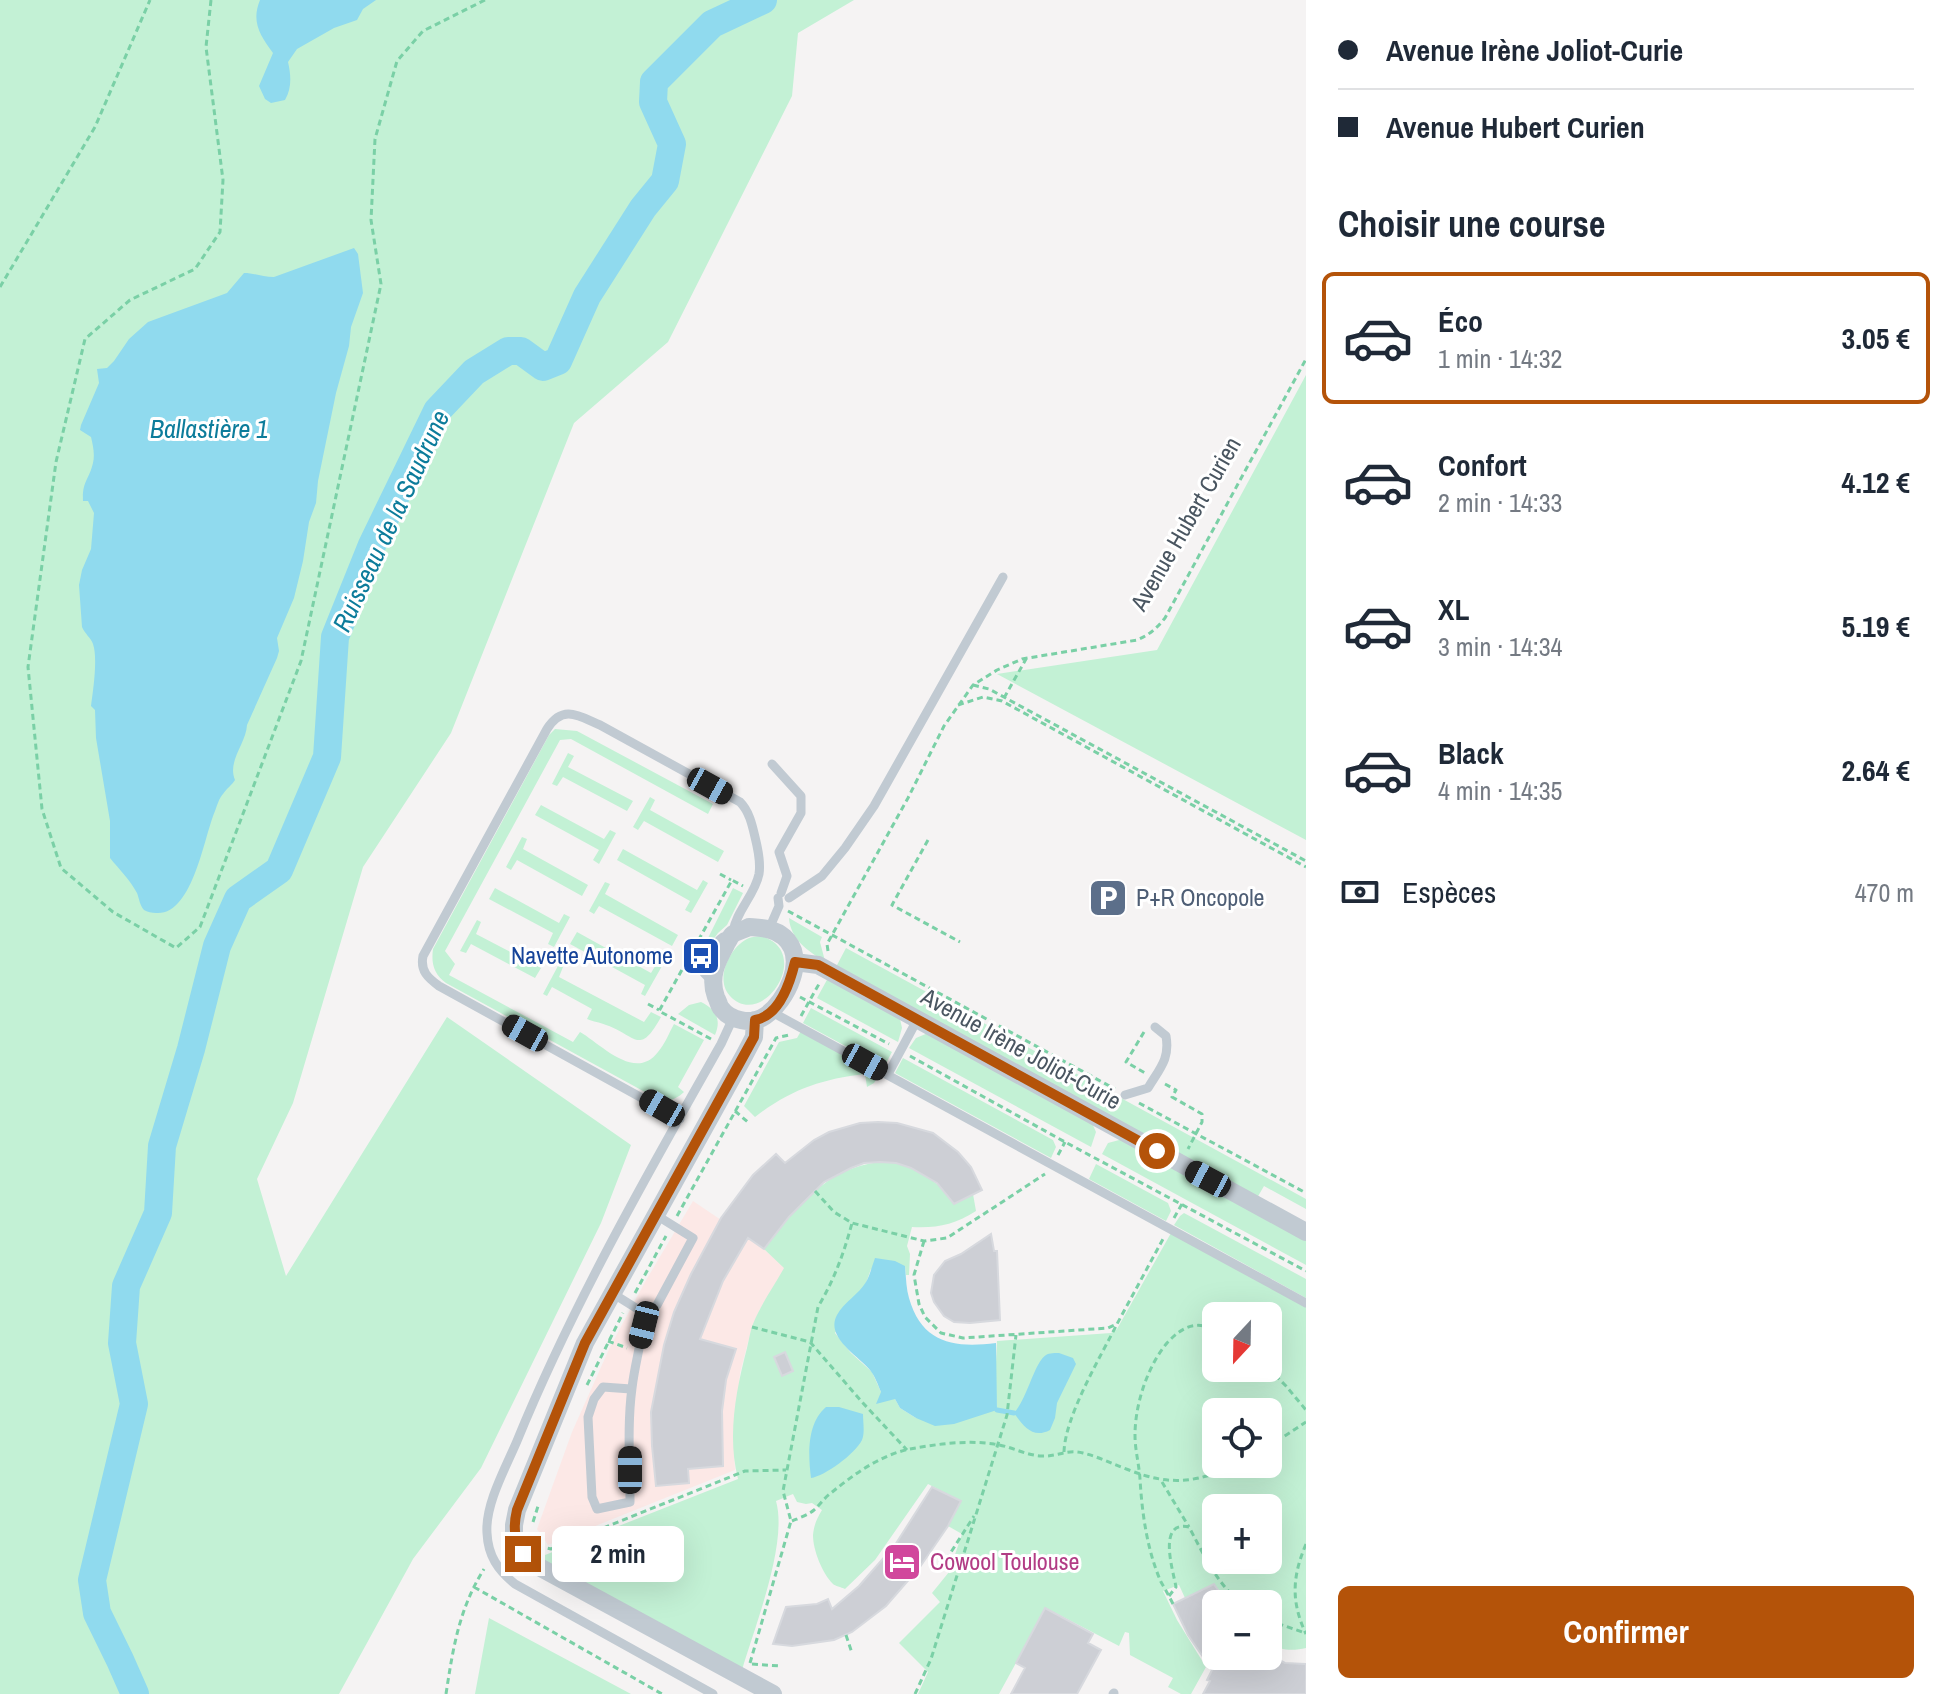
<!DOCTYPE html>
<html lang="fr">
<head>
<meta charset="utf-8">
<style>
  :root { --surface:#fff; --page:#f6f6f7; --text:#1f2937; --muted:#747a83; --line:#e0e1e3; --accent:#b45309 }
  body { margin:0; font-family:"Archivo Narrow",sans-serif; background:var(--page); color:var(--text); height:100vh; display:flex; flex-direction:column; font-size:30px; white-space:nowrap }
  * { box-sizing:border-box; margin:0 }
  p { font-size:26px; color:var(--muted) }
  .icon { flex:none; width:44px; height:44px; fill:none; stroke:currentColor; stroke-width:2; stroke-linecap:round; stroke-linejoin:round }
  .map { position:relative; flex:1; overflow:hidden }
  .panel { display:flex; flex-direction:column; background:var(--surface); width:640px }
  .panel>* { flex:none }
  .banner { display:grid; align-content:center; height:176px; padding:0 32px; background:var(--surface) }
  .needle { width:52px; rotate:202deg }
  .buttons { position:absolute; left:1202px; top:1302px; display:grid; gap:16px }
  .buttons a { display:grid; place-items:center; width:80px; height:80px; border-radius:12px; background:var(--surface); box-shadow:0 8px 32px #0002; font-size:40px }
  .end { position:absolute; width:36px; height:36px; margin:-18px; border:10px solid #b45309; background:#fff; box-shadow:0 0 0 4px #fff }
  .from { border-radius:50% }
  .bubble { position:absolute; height:56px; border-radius:12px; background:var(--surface); box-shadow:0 8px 32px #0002; font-size:26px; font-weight:700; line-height:56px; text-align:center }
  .car { position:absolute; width:24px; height:48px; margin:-24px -12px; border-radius:10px; box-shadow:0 0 6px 2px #0007; background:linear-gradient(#222 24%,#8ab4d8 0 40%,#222 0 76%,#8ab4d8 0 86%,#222 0) }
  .banner b { display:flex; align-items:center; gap:28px; height:76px; font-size:30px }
  .banner b+b { border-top:2px solid var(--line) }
  .banner i { width:20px; height:20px; background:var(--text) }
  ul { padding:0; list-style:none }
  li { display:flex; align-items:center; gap:24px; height:132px; margin:0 16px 12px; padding:0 16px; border:4px solid transparent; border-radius:12px }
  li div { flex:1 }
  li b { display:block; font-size:30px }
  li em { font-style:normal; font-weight:700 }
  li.current { border-color:var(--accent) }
  li>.icon { width:72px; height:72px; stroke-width:1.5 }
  h2 { padding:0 32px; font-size:36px; line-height:96px }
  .pay { display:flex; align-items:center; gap:20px; height:88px; padding:0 32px; font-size:30px }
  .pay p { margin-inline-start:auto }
  .cta { display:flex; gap:16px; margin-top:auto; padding:16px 32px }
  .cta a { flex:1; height:92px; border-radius:12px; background:var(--accent); color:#fff; font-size:32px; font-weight:700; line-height:92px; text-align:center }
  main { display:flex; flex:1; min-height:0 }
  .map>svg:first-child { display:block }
  .medical { fill:#fce8e6 }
  .green { fill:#c3f1d5; fill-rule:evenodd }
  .water { fill:#90daee }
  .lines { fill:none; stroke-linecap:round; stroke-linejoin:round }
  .stream { stroke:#90daee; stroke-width:5 }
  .river { stroke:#90daee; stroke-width:28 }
  .building { fill:#cdcfd5; stroke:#d7d9de; stroke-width:2 }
  .path { stroke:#7ad0a6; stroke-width:3; stroke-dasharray:6 4; stroke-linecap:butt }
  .lane { stroke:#c1cad2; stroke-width:9 }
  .street { stroke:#c1cad2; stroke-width:18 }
  .route { stroke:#b45309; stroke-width:10 }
  .labels { text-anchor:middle; stroke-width:6; stroke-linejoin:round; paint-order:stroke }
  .street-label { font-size:24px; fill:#4a5661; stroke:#fff }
  .service-label { font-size:24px; fill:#4e5e75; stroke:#fff; text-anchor:start }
  .transit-label { font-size:24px; fill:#164399; stroke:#fff; text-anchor:end }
  .hotel-label { font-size:24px; fill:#b23c85; stroke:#fff; text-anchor:start }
  .water-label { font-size:26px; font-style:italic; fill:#0c7c9b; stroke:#fff }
</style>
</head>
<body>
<main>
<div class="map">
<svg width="1306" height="1694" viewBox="0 0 1306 1694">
  <rect width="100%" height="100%" fill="#f5f3f3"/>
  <path class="medical" d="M693,1201L764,1249L785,1268L760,1309L752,1327L740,1373L734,1450L735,1470L548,1545L537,1529L572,1432L610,1347L645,1282Z"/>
  <path class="green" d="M0,0H854L798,33L792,96L668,342L574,423L451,733L363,867L293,1103L257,1179L286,1276L447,1017L631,1145L601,1223L481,1468L413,1559L339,1694H0Z
    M1306,375V840L997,674L1157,650Z
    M555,729L577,731L713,804L708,814L571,739L560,740L445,951L455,964L449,975L573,1042L580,1032C601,1044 635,1082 658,1052C665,1044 669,1033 674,1024L704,1040L678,1087L684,1092C674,1101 666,1103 654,1097L446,983C434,974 431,964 433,949L549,735Z
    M568,753L574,756L568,767L633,801L627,811L563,777L557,786L552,784Z
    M650,797L655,800L650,810L724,851L718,862L644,821L638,830L633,827Z
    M541,805L604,839L610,830L616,833L599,864L593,860L599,850L535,815Z
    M522,837L527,839L523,849L588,885L582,896L517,860L511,870L506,867Z
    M623,849L697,890L703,880L708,883L691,913L685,910L690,901L617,860Z
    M605,882L610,884L605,894L678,935L672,946L599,906L594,914L589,911Z
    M495,888L559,923L564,914L570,917L554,947L548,944L553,933L489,899Z
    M733,888L743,893L727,925L718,933L710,944L706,942Z
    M789,918L822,937L820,942L825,961C808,952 790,938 789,918Z
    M477,920L481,922L476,934L541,968L535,978L471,944L466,953L460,951Z
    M577,932L651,973L657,963L662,966L645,996L641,994L645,985L570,944Z
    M761,936C815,952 762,1031 730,996C714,979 730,946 749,938C752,937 758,936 761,936Z
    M846,948L1306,1199V1209L1264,1186L1257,1198L836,967Z
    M559,964L563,967L559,977L644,1022L651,1012L661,1017C639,1057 636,1035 606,1025C599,1022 594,1022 587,1019L592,1009L552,987L547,996L543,994Z
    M828,978L900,1019L902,1028L898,1042L817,998Z
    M701,1002C715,1009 722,1019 715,1035L678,1014L689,1005Z
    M811,1008L892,1052L884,1067L803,1023Z
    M801,1031L880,1074L874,1083L867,1087L865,1074C821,1079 790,1090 755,1117L744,1106L779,1042L797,1038Z
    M928,1033L1092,1123L1096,1132L1091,1147L909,1048L916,1038Z
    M903,1058L1053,1140L1056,1147L1051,1158L895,1073Z
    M1123,1139L1306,1240V1265L1102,1154L1108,1143Z
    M880,1162L896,1163L911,1168L925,1174L946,1192L973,1194L976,1211C954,1225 938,1228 912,1227L907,1246L910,1254L909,1275H906L905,1266L871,1269L866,1283L835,1333L851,1353L872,1372L881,1392L895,1399L900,1408L916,1418L997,1410L995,1383L997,1341L1111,1333L1117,1329L1171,1233L1306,1307V1648C1293,1651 1279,1651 1268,1642V1604H1231L1214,1584L1185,1598L1179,1585L1163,1591L1177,1620L1206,1667L1191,1694H1181L1168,1687L1173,1678L1130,1655L1129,1633L1125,1632L1119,1646L1046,1608L999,1694H918L928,1672L899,1643L940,1602L932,1593L949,1572L962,1534L948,1526L961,1501L928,1484L875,1560L845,1589C841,1587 835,1586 833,1584C822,1573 813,1550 813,1535C814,1525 817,1518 822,1510L812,1503L806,1504L797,1502L793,1494L776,1501C788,1543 755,1626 742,1670L542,1560L545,1555L738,1479C727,1436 736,1390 747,1348C749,1340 750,1331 753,1324C761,1304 774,1286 784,1268L764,1249C796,1208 825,1168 880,1162ZM1216,1316H1268V1368H1216ZM1216,1412H1268V1464H1216ZM1216,1508H1268V1560H1216Z
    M1096,1164L1168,1203L1171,1211L1166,1221L1089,1179Z
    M1184,1213L1306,1279V1298L1174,1225L1180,1216Z
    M489,1618L631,1694H475Z"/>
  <path class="water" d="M260,0H376L363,9L357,20L334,28L297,49L288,62C291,75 292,88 285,100L271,103L265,99L259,86L273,53C260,35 251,22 260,0Z
    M354,248L358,254L363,293L351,327L349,346L336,393L318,481L316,503L309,522L303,561L294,598L277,638L279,651L277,658L247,725C246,744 227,761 235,780C232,785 227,788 223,794C219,798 217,806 215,811C204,836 193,916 156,913C152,913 147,912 144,910C140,906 139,898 137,893C130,880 119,869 110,858V821L96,738L95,710L91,706C93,691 98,658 93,644C91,638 85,634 82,627L79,585L82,570L91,549L94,513L88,501H83C82,481 89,480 93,463C95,455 93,445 91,437L80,430L81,425L99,383L97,369L107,368L114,361L129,339L148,322L227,293L244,273C254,273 263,277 274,277Z
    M875,1258L895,1261L905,1266C906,1276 906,1288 909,1298C922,1344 955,1348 996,1343L997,1410L954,1424L935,1426L916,1418L900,1408L895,1399L876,1404L881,1392C878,1385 875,1376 870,1370C857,1355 825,1337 837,1315C844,1302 859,1294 866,1282C870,1275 872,1266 875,1258Z
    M1059,1353L1073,1358L1076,1364L1057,1403L1055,1418L1050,1430C1033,1439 1024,1427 1014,1413C1027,1399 1035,1361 1046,1355C1049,1353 1056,1353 1059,1353Z
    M826,1407H839L863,1414C863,1422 865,1433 862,1440C855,1454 825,1476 811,1478C808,1454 807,1423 826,1407Z"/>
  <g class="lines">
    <path class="stream" d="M997,1410L1014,1413"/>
    <path class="river" d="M135,1694L120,1660L97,1613L92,1580L134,1404L122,1343L126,1286L158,1213L162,1146L191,1049L217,946L238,899L279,870L327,757L335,637L372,545L437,411L474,372L508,351H521L543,367L558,361L587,296L643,208L665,181L672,144L653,102L654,82L712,24L763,0"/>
  </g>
  <path class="building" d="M878,1122L897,1123L933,1133L958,1152L971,1167L982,1190L954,1204L937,1183L911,1168L896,1163L880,1162L864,1163L851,1168L824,1182L789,1217L764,1249L748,1238L723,1281L700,1339L736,1349L726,1380L722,1411L723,1466L688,1469L689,1483L656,1486L652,1446L651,1412L664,1345L674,1312L691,1274L721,1218L753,1175L776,1154L785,1163L814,1140L829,1132L860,1123Z
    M991,1234L994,1251H997L1000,1320L970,1323L954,1322L944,1316L934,1302L931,1293L934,1275L945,1261L961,1254Z
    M785,1352L793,1371L782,1376L774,1357Z
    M932,1487L961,1501L948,1526L920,1567L886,1606L852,1632L834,1640L792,1646L773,1644L786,1607L817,1604L828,1599L832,1609L859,1586L895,1545Z
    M1214,1584L1227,1604H1216V1656H1272L1285,1663L1306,1664V1694H1203L1210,1681L1207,1680L1212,1670L1188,1635L1173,1604Z
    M1045,1608L1093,1634L1088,1643L1101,1650L1077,1694H1011L1025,1668L1016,1663Z"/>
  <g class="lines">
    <path class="path" d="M211,0L206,47L223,180L220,232L195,269L130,300L85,339L56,462L28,667L42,809L61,868L113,912L176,948L200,927L301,661L381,284L371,220L375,139L397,61L423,31L485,0
      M0,287L95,127L150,0
      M973,685L989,689L1306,861
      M1004,698L1026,659
      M958,705L983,697L1002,701L1306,867
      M928,840L892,905L960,942
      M720,874L731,880
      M788,911L1115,1089
      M828,951L827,944L908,798L944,726L973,685L997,670L1022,659L1137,640C1149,635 1156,629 1165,618L1306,359
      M800,997L889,1044
      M648,1004L659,1010
      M801,1016L819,984
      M1144,1032L1126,1062L1145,1073
      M711,1039L659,1011L732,880L743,886
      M910,1056L1065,1142L1306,1271
      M1165,1084L1176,1090L1172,1097L1202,1114V1122L1188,1149
      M1139,1103L1306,1193
      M735,1111L750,1124
      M1058,1155L1065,1142
      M815,1191L834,1212L852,1223L924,1241L947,1238L1045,1174
      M677,1216L776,1038L789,1035
      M1174,1218L1182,1204
      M924,1241L914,1275L919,1304L925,1317L941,1333L963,1338L1108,1328L1117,1324L1163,1239
      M635,1293L666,1236
      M752,1327L810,1342L862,1402L907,1450
      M608,1341L627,1348
      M1268,1368L1286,1386L1306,1410
      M587,1385L623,1313
      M1268,1447L1306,1422
      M1064,1452C1065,1416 1101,1356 1117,1324
      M1162,1482L1189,1527
      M792,1521C799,1518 808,1515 814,1510C820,1505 824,1498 831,1493C853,1475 880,1455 910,1449C937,1444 967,1440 994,1444C1010,1446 1025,1455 1041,1456C1057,1457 1066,1449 1083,1453C1099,1457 1113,1464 1129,1470C1172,1487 1198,1482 1239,1464
      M533,1522L539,1503
      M1306,1544C1292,1577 1291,1602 1306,1634
      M538,1546L551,1549L745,1471L786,1470
      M946,1560L974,1516
      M474,1587L662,1694
      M1169,1596L1176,1587C1173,1570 1157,1520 1189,1527C1204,1555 1217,1584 1242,1604
      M1173,1604C1169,1596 1165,1589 1161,1582C1147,1550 1142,1513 1140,1479C1139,1464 1135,1450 1135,1435C1135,1405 1147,1367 1167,1343C1182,1327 1195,1320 1216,1330
      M1268,1620L1305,1633
      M846,1635L852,1653
      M750,1663L791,1521L783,1491L818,1307C834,1280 844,1253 852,1223
      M752,1664L780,1666
      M446,1694C453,1648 459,1609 484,1569
      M915,1694L931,1659L1007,1415L1016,1335"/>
    <path class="lane" d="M772,764L801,796V813L779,852L787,876L781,893
      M789,898L822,876L845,848L874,806L1003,577
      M769,929L779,906L778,898
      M712,981L704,973C706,961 712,944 723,937L726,938
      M770,1011L1306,1303
      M888,1074L917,1020
      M1125,1095L1148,1088C1160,1068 1170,1059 1166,1036L1155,1027
      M680,1119L439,986C428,978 420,971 423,956L547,729C563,704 579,716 600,725L740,802C749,811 752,824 755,837C758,849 761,862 759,874C755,895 736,911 733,932
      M612,1293L644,1313C643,1338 635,1362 632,1388C627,1425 630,1464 630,1502L597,1509L592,1497L588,1417L594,1399L603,1387L631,1389
      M644,1313L657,1305L693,1238L656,1215
      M713,1694L515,1584C498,1570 488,1556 487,1533C485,1504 506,1467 517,1441C573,1304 648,1173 721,1044L733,1018
      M1113,1694L1114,1693"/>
    <path class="street" d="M749,927C761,928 774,928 784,937C808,958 787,1001 765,1016C752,1025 730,1021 721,1008C720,1008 717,998 716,997C709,978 716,963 726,945C726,944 731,936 732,935C736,931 744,930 749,927Z
      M795,962L818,965L1306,1232
      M755,1020L754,1037L744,1056L585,1343L517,1510L514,1525V1535L523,1554L530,1562L773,1694"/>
  </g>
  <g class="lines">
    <path class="route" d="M523,1554C514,1538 513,1527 517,1510L585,1343L754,1037L755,1020C779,1016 790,983 795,962L818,965L1157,1151"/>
  </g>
  <defs>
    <symbol id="parking-square" viewBox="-11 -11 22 22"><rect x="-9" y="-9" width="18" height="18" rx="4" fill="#5c6f8a" stroke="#fff"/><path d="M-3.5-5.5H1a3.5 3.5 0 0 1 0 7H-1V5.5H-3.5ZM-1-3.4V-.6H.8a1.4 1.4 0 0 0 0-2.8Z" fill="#fff"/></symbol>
    <symbol id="bus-square" viewBox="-11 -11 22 22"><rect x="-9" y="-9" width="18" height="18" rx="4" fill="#1a4fb4" stroke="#fff"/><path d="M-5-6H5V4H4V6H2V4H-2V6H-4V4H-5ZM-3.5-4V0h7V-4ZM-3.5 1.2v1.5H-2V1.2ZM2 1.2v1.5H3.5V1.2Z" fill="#fff"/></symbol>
    <symbol id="hotel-square" viewBox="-11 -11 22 22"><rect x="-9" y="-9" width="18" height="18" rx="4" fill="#d1479c" stroke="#fff"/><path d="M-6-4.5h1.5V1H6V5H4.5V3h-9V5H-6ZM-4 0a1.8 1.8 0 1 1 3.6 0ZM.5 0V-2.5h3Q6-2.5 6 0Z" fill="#fff"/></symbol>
  </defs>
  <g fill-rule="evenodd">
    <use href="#parking-square" x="1086" y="876" width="44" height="44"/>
    <use href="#bus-square" x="679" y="934" width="44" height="44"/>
    <use href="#hotel-square" x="880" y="1540" width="44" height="44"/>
  </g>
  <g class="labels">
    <g class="street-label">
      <text transform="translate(1186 524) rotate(-60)" y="8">Avenue Hubert Curien</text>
      <text transform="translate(1021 1049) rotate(29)" y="8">Avenue Irène Joliot-Curie</text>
    </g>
    <g class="service-label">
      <text x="1136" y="906">P+R Oncopole</text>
    </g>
    <g class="transit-label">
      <text x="673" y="964">Navette Autonome</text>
    </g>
    <g class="hotel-label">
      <text x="930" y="1570">Cowool Toulouse</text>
    </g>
    <g class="water-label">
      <text x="209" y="438">Ballastière 1</text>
      <text transform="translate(391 521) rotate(-65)" y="9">Ruisseau de la Saudrune</text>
    </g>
  </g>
</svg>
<div class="buttons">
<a><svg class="needle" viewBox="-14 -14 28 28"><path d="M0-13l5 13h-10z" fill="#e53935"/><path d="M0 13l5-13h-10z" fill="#747a83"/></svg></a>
<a><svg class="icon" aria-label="locate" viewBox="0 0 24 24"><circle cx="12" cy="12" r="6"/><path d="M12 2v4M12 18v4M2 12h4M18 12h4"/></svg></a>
<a>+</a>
<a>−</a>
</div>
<i class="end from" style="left:1157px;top:1151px"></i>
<i class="end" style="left:523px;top:1554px"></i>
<div class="bubble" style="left:552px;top:1526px;width:132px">2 min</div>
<i class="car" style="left:710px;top:786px;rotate:119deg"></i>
<i class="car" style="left:525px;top:1033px;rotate:299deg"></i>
<i class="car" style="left:865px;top:1062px;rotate:119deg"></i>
<i class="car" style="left:662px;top:1108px;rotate:300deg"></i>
<i class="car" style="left:1208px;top:1179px;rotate:298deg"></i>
<i class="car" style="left:644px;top:1325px;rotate:194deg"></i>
<i class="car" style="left:630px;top:1470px;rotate:0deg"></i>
</div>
<section class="panel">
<div class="banner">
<b><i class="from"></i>Avenue Irène Joliot-Curie</b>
<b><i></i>Avenue Hubert Curien</b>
</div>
<h2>Choisir une course</h2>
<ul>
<li class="current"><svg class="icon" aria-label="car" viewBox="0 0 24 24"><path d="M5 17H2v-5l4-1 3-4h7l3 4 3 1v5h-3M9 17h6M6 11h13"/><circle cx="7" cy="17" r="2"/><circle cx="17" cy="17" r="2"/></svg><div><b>Éco</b><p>1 min · 14:32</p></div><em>3.05 €</em></li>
<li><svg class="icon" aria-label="car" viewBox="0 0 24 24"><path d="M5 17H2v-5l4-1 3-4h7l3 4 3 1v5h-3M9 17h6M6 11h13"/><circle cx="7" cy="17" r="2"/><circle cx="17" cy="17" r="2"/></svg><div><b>Confort</b><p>2 min · 14:33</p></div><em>4.12 €</em></li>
<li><svg class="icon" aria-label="car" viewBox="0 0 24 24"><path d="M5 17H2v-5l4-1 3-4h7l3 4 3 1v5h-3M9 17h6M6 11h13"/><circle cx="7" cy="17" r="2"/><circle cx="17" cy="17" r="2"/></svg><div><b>XL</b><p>3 min · 14:34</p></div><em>5.19 €</em></li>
<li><svg class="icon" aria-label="car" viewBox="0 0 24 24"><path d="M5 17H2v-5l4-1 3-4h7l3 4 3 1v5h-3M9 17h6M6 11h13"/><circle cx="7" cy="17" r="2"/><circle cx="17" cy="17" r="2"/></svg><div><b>Black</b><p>4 min · 14:35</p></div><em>2.64 €</em></li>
</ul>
<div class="pay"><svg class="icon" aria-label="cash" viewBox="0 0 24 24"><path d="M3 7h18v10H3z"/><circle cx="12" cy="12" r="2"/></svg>Espèces<p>470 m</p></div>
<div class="cta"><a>Confirmer</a></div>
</section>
</main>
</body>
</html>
